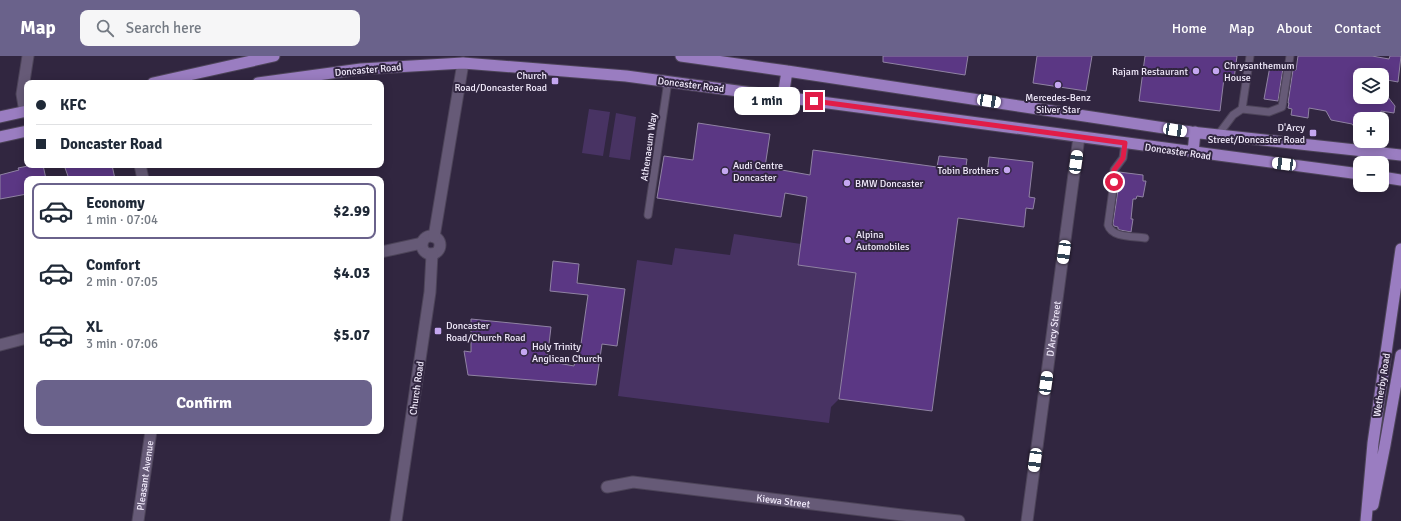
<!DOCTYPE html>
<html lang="en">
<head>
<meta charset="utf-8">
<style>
  :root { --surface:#fff; --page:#f6f6f7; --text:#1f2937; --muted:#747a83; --line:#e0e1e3; --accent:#6a628b }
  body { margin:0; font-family:Signika,sans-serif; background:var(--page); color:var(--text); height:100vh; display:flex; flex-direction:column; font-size:15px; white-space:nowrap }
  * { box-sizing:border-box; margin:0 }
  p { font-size:13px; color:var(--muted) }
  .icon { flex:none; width:22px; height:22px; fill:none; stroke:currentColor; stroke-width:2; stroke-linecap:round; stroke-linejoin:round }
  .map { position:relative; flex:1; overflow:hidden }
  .drawer { position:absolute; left:24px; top:120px; width:360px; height:258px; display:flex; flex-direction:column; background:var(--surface); border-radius:8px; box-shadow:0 2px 10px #0003 }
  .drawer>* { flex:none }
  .banner { position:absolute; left:24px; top:24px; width:360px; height:88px; border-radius:8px; box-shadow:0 2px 10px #0003; display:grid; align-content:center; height:88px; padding:0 12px; background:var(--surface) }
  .tools { position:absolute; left:1353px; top:12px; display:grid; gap:8px }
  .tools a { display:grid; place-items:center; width:36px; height:36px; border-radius:8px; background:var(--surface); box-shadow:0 2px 10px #0003; font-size:20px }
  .end { position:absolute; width:18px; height:18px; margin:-9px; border:5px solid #e11d48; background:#fff; box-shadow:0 0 0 2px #fff }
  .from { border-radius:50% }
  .bubble { position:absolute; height:28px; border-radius:8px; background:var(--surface); box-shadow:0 2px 10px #0003; font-size:13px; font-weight:800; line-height:28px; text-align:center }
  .car { position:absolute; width:12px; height:24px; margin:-12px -6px; border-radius:5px; box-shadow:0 0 3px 1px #0007; background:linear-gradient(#fff 24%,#345 0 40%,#fff 0 76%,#345 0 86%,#fff 0) }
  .banner b { display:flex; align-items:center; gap:14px; height:38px; font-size:15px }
  .banner b+b { border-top:1px solid var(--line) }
  .banner i { width:10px; height:10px; background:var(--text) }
  ul { padding:7px 0 0; list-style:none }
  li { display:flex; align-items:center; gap:12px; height:56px; margin:0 8px 6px; padding:0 4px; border:2px solid transparent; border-radius:8px }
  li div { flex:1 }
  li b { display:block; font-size:15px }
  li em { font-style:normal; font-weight:800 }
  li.current { border-color:var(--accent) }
  li>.icon { width:36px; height:36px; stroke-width:1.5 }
  .cta { display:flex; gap:8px; margin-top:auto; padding:8px 12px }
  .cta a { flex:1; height:46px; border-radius:8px; background:var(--accent); color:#fff; font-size:16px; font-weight:800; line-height:46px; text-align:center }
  header { display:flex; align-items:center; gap:24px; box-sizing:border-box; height:56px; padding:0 20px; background:var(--accent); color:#fff }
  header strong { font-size:19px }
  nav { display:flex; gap:22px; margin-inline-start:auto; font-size:14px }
  .search { width:280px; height:36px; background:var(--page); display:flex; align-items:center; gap:10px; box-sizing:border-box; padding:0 14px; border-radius:8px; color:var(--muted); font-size:15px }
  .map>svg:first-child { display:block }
  .green { fill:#483363 }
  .building { fill:#5b3784; stroke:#9083a3 }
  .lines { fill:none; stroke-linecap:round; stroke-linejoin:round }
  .service-casing { stroke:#4d4459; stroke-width:9 }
  .minor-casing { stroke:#4d4459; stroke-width:13 }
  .primary-casing { stroke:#4d4459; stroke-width:13 }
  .service { stroke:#665a77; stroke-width:7 }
  .minor { stroke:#665a77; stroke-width:11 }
  .primary { stroke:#9a7dc1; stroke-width:11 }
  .route { stroke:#e11d48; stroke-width:5 }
  .poi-dot { fill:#c5a7f1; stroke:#312640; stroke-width:1.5 }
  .labels { text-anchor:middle; stroke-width:4; stroke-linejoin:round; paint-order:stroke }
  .poi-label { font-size:10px; fill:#f2ebfc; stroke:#312640; text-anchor:start }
  .street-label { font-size:10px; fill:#f2ebfc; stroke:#312640 }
</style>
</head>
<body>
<header>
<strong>Map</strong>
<div class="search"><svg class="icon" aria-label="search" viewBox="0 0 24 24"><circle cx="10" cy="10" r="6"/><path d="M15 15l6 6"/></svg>Search here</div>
<nav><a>Home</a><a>Map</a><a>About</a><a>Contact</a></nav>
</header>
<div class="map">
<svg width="1401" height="465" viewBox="0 0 1401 465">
  <rect width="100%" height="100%" fill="#312640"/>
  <path class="green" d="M589,53L610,56L603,100L582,97Z
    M616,57L636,61L630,104L609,101Z
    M734,178L801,188L798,209L856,217L839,343L831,351L829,367L618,340L637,204L672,209L675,192L730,199Z"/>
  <path class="building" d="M883,0H968L965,19L883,6Z
    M1037,0H1092L1086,35L1033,27Z
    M1145,0H1237L1234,23L1224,22L1220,55L1139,45Z
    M1298,0H1372L1389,3L1390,0H1401L1398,26L1382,23V19H1360V41H1388L1395,50L1394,57L1381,55L1380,63H1360V78L1352,68L1331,64L1326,55L1309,52L1308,62L1291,59L1292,53L1288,52L1289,47H1288L1293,14H1296Z
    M1270,10L1283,12L1278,45L1264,43Z
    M698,67L770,78L765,111L810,119L813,94L937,111L939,100L967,103L965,117L987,119L989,101L1033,106L1029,141L1035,142L1033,153L1026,152L1024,171L958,162L932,355L839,343L856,217L798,209L807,141L785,137L781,161L657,142L664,100L693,104Z
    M33,109H43L46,123H27V138L0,143V119L19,114L18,112Z
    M64,109H112L115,123H69Z
    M1119,116L1143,119V125H1146L1143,141L1137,140L1136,143H1133L1131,163H1133L1131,176L1120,174L1118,173V171L1114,170L1113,168L1119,127Z
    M553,205L579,208L577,227L625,233L617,290L602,288L596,329L468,319L464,295L471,296V263L551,271L547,305L574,310L577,295H580L588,239L550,235Z"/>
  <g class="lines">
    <defs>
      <path id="service" d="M1242,53L1250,0
        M1218,79L1233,59L1242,53L1269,56L1282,51L1290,0
        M1125,87L1123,102L1114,114V126L1108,169C1112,182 1133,180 1145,182
        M648,159L668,25"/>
      <g id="minor">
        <path d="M25,56L22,38L28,0"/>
        <path d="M140,109L143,123"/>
        <circle cx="431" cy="189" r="9"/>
        <path d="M434,181L463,7"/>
        <path d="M381,196L422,187"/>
        <path d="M0,289L27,282"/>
        <path id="s1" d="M607,431L633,426L902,459L959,465"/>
        <path id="s2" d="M138,465L151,375"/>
        <path d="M396,465L430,236L432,198"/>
        <path id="s3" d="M1027,465L1079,81"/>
      </g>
      <path id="primary" d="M681,0L787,15L1191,76L1401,99
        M153,27L274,0
        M258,27L361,13L463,7L626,20L1360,118
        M783,41L787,15
        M0,61L27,55
        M0,81L27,75
        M1193,97L1195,76
        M1382,121L1401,124
        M1373,449L1385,389L1401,299
        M1366,465L1373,387L1401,193"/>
    </defs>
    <use href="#service" class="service-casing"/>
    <use href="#minor" class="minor-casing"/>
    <use href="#primary" class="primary-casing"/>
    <use href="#service" class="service"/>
    <use href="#minor" class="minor"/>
    <use href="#primary" class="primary"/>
  </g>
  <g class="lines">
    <path class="route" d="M814,45L1125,87L1123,102L1114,114V126"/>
  </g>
  <g class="poi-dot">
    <circle cx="1196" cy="15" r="4"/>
    <circle cx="1216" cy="15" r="4"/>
    <rect x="551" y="21" width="8" height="8" rx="2"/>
    <circle cx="1058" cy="29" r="4"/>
    <rect x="1309" y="73" width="8" height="8" rx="2"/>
    <circle cx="1007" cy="114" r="4"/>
    <circle cx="725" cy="115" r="4"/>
    <circle cx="847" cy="127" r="4"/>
    <circle cx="848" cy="184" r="4"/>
    <rect x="434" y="271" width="8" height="8" rx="2"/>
    <circle cx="524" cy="296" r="4"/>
  </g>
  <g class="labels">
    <g class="poi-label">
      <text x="1224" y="13">Chrysanthemum<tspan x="1224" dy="12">House</tspan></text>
      <text x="1188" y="19" text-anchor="end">Rajam Restaurant</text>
      <text x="547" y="23" text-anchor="end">Church<tspan x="547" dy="12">Road/Doncaster Road</tspan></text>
      <text x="1058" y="45" text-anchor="middle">Mercedes-Benz<tspan x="1058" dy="12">Silver Star</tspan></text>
      <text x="1305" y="75" text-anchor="end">D'Arcy<tspan x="1305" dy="12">Street/Doncaster Road</tspan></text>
      <text x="733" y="113">Audi Centre<tspan x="733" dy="12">Doncaster</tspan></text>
      <text x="999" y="118" text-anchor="end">Tobin Brothers</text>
      <text x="855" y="131">BMW Doncaster</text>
      <text x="856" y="182">Alpina<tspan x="856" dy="12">Automobiles</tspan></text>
      <text x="446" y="273">Doncaster<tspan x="446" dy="12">Road/Church Road</tspan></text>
      <text x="532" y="294">Holy Trinity<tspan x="532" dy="12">Anglican Church</tspan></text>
    </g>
    <g class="street-label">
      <text transform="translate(368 13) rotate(-5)" y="4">Doncaster Road</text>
      <text transform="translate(691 28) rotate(7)" y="4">Doncaster Road</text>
      <text transform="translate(648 91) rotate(-82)" y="4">Athenaeum Way</text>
      <text transform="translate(1178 95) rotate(8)" y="4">Doncaster Road</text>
      <text dy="4" stroke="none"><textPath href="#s3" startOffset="194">D'Arcy Street</textPath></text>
      <text transform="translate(1381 329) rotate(-81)" y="4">Wetherby Road</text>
      <text transform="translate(416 332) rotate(-82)" y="4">Church Road</text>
      <text dy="4" stroke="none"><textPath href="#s2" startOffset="46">Pleasant Avenue</textPath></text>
      <text dy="4" stroke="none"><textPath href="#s1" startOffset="178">Kiewa Street</textPath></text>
    </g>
  </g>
</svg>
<div class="tools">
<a><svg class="icon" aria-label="layers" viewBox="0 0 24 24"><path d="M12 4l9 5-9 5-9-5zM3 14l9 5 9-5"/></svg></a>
<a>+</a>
<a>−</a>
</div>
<i class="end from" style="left:1114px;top:126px"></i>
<i class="end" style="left:814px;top:45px"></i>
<div class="bubble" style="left:734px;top:31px;width:66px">1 min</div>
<i class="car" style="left:989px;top:45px;rotate:99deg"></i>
<i class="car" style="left:1175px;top:74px;rotate:99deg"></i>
<i class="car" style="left:1076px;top:106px;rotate:8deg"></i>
<i class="car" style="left:1284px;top:108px;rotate:277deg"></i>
<i class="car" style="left:1064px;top:196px;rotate:188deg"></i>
<i class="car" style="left:1046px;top:327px;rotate:8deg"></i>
<i class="car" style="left:1035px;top:404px;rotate:188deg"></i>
<div class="banner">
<b><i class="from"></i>KFC</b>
<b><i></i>Doncaster Road</b>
</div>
<section class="drawer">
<ul>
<li class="current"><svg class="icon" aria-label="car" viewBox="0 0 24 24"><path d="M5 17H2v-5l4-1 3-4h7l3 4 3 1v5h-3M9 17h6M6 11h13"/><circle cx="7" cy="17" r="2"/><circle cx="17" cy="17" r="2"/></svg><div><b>Economy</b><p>1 min · 07:04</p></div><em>$2.99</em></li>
<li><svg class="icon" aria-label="car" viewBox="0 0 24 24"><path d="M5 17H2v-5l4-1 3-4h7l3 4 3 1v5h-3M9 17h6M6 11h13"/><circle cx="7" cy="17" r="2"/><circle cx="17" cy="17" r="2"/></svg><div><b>Comfort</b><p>2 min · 07:05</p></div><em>$4.03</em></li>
<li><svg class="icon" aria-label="car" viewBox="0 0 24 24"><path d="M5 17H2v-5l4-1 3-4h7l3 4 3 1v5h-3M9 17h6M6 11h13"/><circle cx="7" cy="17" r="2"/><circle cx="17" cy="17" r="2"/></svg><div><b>XL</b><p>3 min · 07:06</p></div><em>$5.07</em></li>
</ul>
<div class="cta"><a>Confirm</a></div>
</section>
</div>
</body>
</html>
